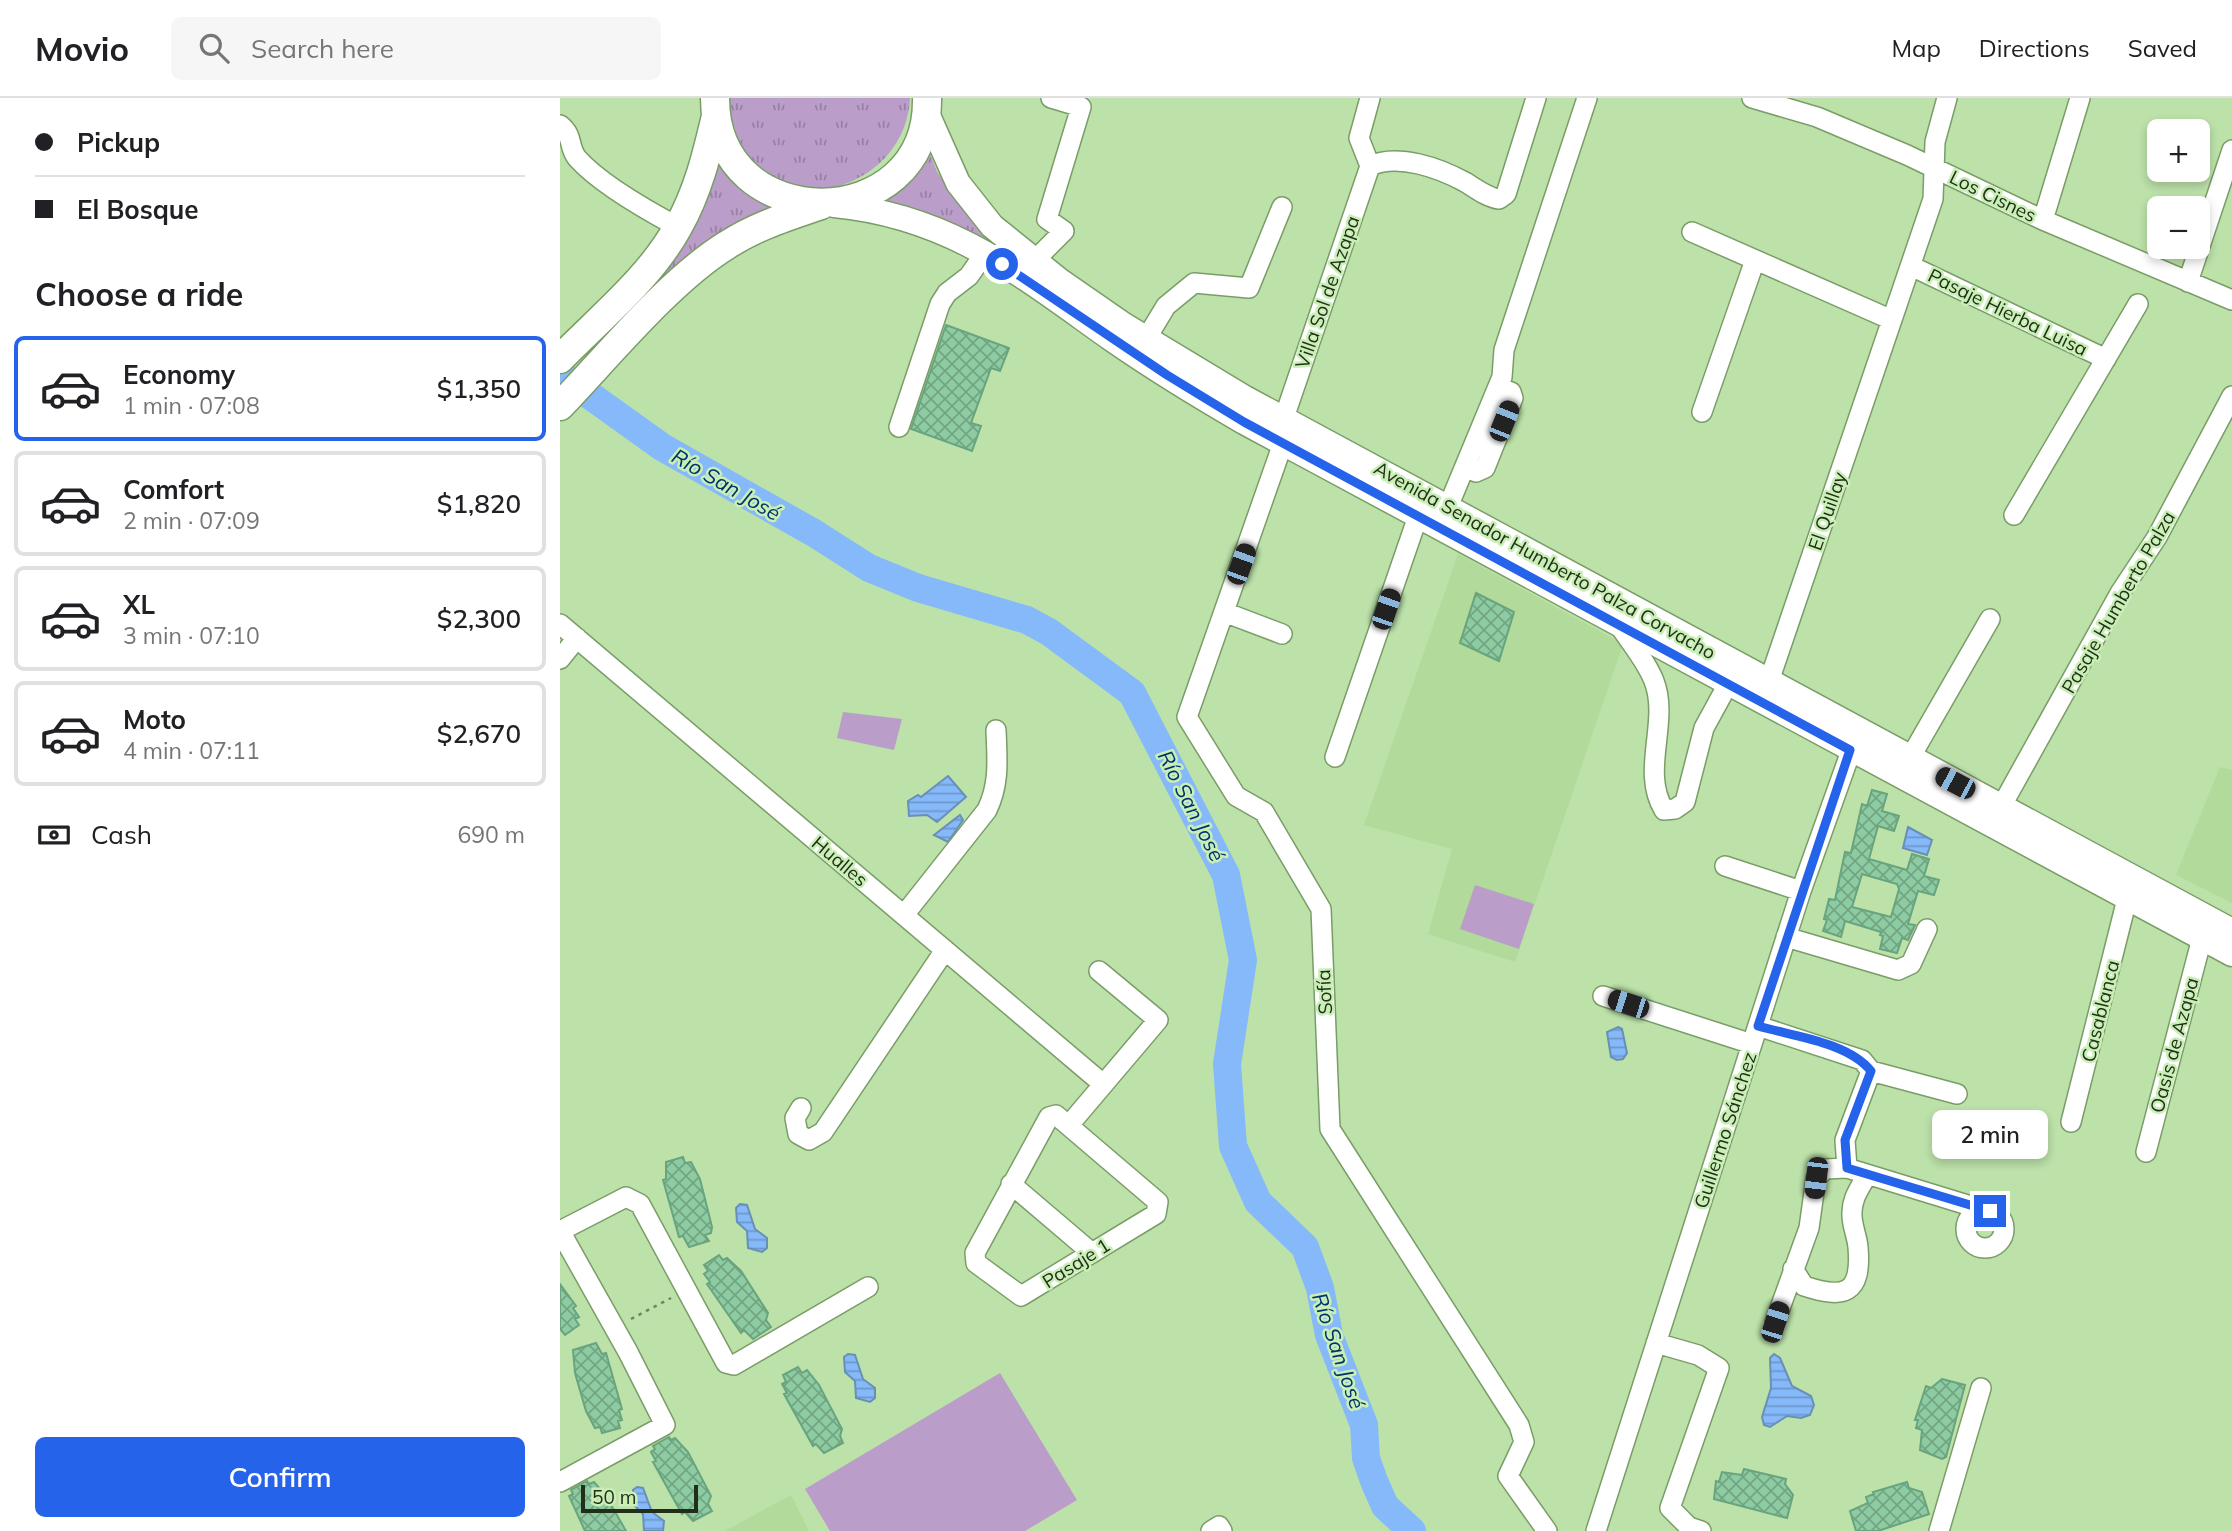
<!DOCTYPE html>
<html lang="en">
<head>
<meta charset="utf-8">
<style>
  :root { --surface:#fff; --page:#f6f6f6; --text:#202124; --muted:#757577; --line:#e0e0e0; --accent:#2563eb }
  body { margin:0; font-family:Mulish,sans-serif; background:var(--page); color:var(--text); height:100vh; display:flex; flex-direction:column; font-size:26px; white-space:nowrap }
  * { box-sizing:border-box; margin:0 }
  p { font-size:23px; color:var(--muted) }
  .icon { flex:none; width:38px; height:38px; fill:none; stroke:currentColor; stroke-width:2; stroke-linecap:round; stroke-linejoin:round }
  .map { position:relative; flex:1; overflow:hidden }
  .side { display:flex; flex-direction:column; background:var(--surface); width:560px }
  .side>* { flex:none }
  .banner { display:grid; align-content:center; height:154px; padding:0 35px; background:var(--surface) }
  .buttons { position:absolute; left:1587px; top:21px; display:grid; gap:14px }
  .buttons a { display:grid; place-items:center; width:63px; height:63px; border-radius:10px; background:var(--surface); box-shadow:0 4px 10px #0003; font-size:35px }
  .scale { position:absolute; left:21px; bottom:18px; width:117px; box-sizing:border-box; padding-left:7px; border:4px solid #212f19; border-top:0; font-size:19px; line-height:24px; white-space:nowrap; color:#212f19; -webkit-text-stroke:5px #c9efb6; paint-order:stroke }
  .end { position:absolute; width:32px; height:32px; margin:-16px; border:9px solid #2563eb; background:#fff; box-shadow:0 0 0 4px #fff }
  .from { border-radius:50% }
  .bubble { position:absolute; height:49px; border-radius:10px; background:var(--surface); box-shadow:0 4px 10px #0003; font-size:23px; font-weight:600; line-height:49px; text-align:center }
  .car { position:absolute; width:21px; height:42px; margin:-21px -10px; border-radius:9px; box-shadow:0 0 5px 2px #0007; background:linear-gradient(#222 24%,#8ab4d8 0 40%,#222 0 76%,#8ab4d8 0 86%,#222 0) }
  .banner b { display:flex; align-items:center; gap:24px; height:66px; font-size:26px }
  .banner b+b { border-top:2px solid var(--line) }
  .banner i { width:18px; height:18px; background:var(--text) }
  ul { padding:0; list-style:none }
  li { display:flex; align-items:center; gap:21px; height:105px; margin:0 14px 10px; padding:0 21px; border:4px solid var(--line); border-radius:10px }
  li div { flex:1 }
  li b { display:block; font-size:26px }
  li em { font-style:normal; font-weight:600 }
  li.selected { border-color:var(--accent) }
  li>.icon { width:63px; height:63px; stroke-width:1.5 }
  h2 { padding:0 35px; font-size:32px; line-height:84px }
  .pay { display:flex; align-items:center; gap:18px; height:77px; padding:0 35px; font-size:26px }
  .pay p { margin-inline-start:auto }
  .action { display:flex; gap:14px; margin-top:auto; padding:14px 35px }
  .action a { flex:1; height:80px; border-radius:10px; background:var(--accent); color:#fff; font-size:28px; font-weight:600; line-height:80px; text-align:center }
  header { display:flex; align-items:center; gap:42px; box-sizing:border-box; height:98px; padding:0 35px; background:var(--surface); border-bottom:2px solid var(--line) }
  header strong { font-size:33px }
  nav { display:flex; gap:38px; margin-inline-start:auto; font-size:24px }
  .search { width:490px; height:63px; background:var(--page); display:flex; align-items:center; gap:18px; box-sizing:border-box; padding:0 24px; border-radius:10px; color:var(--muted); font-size:26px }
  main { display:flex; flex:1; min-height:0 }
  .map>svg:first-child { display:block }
  .built { fill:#b1da9b }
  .grass { fill:url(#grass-tufts) }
  .pitch { fill:#bb9dca }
  .water { fill:url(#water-rules); stroke:#6890b6; stroke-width:2 }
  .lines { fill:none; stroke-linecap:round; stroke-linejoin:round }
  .river { stroke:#86b9fa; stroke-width:28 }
  .building { fill:url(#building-cross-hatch); stroke:#68a47d; stroke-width:2; fill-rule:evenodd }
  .minor-casing { stroke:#7a9d67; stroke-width:22 }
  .major-casing { stroke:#7a9d67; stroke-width:27 }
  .highway-casing { stroke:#7a9d67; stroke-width:31 }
  .path { stroke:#6e8760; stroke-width:2.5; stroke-dasharray:3.5 5; stroke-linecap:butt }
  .minor { stroke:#fff; stroke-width:19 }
  .major { stroke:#fff; stroke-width:24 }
  .highway { stroke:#fff; stroke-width:28 }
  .route { stroke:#2563eb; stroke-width:9 }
  .labels { text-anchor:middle; stroke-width:5; stroke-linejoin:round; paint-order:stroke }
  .street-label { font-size:19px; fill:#212f19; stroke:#c9efb6 }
  .water-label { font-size:21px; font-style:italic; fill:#00336b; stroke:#c9efb6 }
</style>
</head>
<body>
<header>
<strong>Movio</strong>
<div class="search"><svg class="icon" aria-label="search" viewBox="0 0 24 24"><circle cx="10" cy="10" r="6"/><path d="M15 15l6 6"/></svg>Search here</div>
<nav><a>Map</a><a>Directions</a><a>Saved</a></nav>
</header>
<main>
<section class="side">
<div class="banner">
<b><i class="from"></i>Pickup</b>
<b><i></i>El Bosque</b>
</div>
<h2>Choose a ride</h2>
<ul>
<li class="selected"><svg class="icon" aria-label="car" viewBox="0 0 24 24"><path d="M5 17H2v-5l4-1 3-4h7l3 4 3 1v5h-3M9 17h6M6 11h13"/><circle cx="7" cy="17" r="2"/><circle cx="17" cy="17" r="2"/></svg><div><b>Economy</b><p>1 min · 07:08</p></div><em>$1,350</em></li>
<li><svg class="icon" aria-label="car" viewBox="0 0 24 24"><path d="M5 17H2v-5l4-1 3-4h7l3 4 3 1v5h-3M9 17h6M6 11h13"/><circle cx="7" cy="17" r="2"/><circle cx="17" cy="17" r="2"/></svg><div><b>Comfort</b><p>2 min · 07:09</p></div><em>$1,820</em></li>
<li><svg class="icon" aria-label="car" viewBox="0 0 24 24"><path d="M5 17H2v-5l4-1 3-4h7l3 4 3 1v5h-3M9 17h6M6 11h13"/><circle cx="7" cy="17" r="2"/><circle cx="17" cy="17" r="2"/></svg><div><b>XL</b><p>3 min · 07:10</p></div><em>$2,300</em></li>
<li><svg class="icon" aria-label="car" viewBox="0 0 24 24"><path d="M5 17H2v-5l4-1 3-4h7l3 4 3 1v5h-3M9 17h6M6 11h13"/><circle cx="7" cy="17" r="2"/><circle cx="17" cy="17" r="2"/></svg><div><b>Moto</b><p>4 min · 07:11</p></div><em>$2,670</em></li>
</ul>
<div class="pay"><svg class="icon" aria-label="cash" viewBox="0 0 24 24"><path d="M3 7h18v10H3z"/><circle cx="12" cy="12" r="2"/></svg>Cash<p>690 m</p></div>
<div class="action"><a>Confirm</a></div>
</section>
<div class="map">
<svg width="1672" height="1433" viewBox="0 0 1672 1433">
  <defs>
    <pattern id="grass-tufts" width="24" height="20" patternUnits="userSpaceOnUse" patternTransform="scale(1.75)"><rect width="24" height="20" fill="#bb9dca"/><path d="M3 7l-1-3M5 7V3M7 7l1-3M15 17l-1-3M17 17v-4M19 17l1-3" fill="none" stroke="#9880a3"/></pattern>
    <pattern id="water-rules" width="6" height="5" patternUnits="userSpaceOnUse" patternTransform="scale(1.75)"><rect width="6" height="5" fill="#86b9fa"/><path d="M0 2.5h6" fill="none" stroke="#6d97ca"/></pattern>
    <pattern id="building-cross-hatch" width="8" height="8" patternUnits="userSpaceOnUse" patternTransform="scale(1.75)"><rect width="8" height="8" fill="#8dcba2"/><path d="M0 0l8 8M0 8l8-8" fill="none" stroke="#73a583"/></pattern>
  </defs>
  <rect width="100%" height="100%" fill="#bce1a9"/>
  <path class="built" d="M898,456L1063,546L955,864L868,836L892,751L804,727Z
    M1660,669L1672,672V805L1616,777Z
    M231,1397L249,1433H165Z"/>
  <path class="grass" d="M168,0H350C346,86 233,127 184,51C174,36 171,18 168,0Z
    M367,48L377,74L426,141L387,123L320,101Z
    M152,55C167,82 188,96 215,110L151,140L34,247Z"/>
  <path class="pitch" d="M283,614L342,621L334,652L277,640Z
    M915,787L974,806L959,851L900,831Z
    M440,1275L517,1402L465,1433H270L245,1391Z"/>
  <path class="water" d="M388,678L406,699L377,724L367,717L349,718L348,703L358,697L361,699Z
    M400,717L403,722L388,744L374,737Z
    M1348,729L1372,742L1367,757L1343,750Z
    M1058,929L1062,931L1067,955L1063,961L1057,962L1051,959L1047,934Z
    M180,1106L187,1107L195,1131L207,1140V1150L202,1154L188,1150L187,1133L177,1124L176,1110Z
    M288,1256L295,1257L303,1281L315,1290V1300L310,1304L296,1300L295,1283L285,1274L284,1259Z
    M1214,1256L1220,1260L1232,1288L1251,1298L1254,1307L1250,1317L1241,1320L1227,1318L1210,1329L1204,1327L1202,1319L1211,1290L1210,1260Z
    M77,1389L83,1390L92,1414L104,1423L103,1433H84L83,1416L74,1407L73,1392Z"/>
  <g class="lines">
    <path class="river" d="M0,276L102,349L254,435L309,470L358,490L467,522L489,534L572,595L666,777L683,862L667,966L673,1048L698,1104L745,1149L760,1190L769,1237L804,1327L806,1360L814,1383L825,1408L852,1433"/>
  </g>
  <path class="building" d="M386,227L449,250L440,273L431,270L411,325L421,328L412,353L351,331Z
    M916,495L954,514L939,563L900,545Z
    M1312,692L1327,696L1322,713L1339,718L1334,733L1318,728L1309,761L1347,772L1352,756L1369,761L1364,778L1379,782L1374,797L1358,793L1348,826L1355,827L1348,842L1342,840L1337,855L1320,851L1323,838L1320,837L1321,834L1285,823L1281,839L1263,833L1267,822L1264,821L1269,801L1275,802L1285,754L1291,755L1302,706L1307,708ZM1302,776L1337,786L1339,791L1331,819L1292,809Z
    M123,1059L125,1065L131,1064L140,1081L152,1129L151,1135L145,1137L149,1143L129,1149L123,1138L119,1139L103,1082L106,1081V1064Z
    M159,1157L163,1162L167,1160L181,1173L208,1215L206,1222L211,1229L193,1241L184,1232L181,1235L147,1186L150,1184L144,1176L148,1173L144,1167Z
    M0,1186L16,1208L13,1210L19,1219L15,1221L19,1227L5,1237L0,1231Z
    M36,1245L42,1256L46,1255L62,1311L59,1312L62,1322L58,1323L60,1330L42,1335L40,1329L35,1330L26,1313L15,1275L13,1252Z
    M238,1269L242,1275L247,1272L259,1287L282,1331L280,1338L283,1345L264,1355L256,1346L253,1348L224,1296L227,1295L222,1286L226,1284L223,1277Z
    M1382,1281L1405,1287L1386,1359L1382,1361L1360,1352L1362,1332L1356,1330L1358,1322H1355L1366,1288L1371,1290Z
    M109,1339L111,1342L115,1340L128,1354L151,1398L148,1406L152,1413L133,1423L125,1414L122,1416L93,1364L96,1363L91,1354L95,1351L93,1348Z
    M1184,1371L1226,1381L1225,1386L1233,1397L1227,1420L1154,1401L1156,1383L1159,1384L1162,1374L1182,1377Z
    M27,1383L29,1386L34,1384L46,1398L66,1433H25L9,1398L13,1396L11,1392Z
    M1347,1384L1349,1390L1362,1394L1369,1416L1318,1433H1296L1290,1413L1308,1405L1306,1399L1314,1396L1313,1394Z"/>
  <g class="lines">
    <defs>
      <path id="minor" d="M1192,0L1257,19L1347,57L1483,122L1672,202
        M0,27C14,38 8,49 17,60C40,86 88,113 118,129
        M810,68C838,55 879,70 905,84C915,90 928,100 939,101L946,96L976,0
        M1483,122L1520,0
        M1132,134L1332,222
        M474,163L504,133L487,121L521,9L491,0
        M1351,168L1546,261
        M1628,184L1672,52
        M586,241L606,208L634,185L689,190L722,109
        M1142,314L1195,162
        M724,320L810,68L799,40L810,0
        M339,329L380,206L387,195L409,178L425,155
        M723,345L627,619L676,698L704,714L761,811L770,1031L959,1327L964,1344L948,1378L987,1433
        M906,370L916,374L925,370L953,300L951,294L938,289
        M888,409L942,279L944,252L1027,0
        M1454,417L1578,206
        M664,514L722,536
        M0,526L543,986
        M1059,527C1070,544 1087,564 1094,583C1110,624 1080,673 1104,712L1115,711L1125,704L1144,630L1168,586
        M0,561L17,540
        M1205,595L1373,101L1375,44L1387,0
        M775,659L858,418
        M1350,660L1430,521
        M1441,709L1560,495L1597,439L1672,298
        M1165,768L1241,793
        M344,817L427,712C440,685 437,661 436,632
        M1226,839L1338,872L1351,866L1367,831
        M1043,898L1192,946
        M1198,928L1302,962L1311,973L1397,996
        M1311,973L1285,1042L1287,1070L1424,1112
        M241,1010L235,1020L238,1036L249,1042L263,1034L385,852
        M496,1017L598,1104L596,1116L461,1198L416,1165L415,1155L489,1019Z
        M1511,1024L1567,801
        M509,1027L598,922L539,873
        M1586,1054L1642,840
        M451,1086L532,1155
        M1406 1131a19 19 0 1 1 38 0a19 19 0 1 1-38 0Z
        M2,1132L66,1099L80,1106L166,1265L174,1267L308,1189
        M0,1133L68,1254L105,1327L0,1384
        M1233,1171L1244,1188C1284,1201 1302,1197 1298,1149C1297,1138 1292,1128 1292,1117C1291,1101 1300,1090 1307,1077
        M1215,1224L1249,1130L1256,1080L1265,1071L1287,1070
        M1096,1245L1138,1257L1159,1270L1110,1410L1129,1429L1141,1433
        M651,1433L659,1428L662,1433
        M1036,1433L1241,793L1296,639
        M1379,1433L1421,1290"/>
      <path id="major" d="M366,13L398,85L432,128L499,182L564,227L685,300L1672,833
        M274,107C391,118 461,177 553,242C595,271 639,298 684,324L1672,856"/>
      <path id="highway" d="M155,0C155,141 370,138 367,0
        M0,261C40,220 90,180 118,129C138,94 147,56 156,18
        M0,308C48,258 110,182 167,147C196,128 229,118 261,107"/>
    </defs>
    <use href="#minor" class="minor-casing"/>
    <use href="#major" class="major-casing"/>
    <use href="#highway" class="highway-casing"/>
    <path class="path" d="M71,1221L111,1200"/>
    <use href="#minor" class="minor"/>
    <use href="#major" class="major"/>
    <use href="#highway" class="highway"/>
  </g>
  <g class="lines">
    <path class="route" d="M442,166L607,277L684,324L1290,652L1198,928C1232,938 1288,944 1311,973L1285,1042L1287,1070L1430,1113"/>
  </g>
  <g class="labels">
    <g class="street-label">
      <text transform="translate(1433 98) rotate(26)" y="7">Los Cisnes</text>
      <text transform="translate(767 194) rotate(-71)" y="7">Villa Sol de Azapa</text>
      <text transform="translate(1448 214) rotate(26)" y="7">Pasaje Hierba Luisa</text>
      <text transform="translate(1267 413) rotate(-71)" y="7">El Quillay</text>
      <text transform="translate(985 462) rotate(29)" y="7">Avenida Senador Humberto Palza Corvacho</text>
      <text transform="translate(1558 504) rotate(-60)" y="7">Pasaje Humberto Palza</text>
      <text transform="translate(280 763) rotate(40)" y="7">Hualles</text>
      <text transform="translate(764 894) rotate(-93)" y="7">Sofía</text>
      <text transform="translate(1540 913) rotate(-76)" y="7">Casablanca</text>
      <text transform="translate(1614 947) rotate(-75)" y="7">Oasis de Azapa</text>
      <text transform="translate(1165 1032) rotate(-72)" y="7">Guillermo Sánchez</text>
      <text transform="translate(516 1165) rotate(-32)" y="7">Pasaje 1</text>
    </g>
    <g class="water-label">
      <text transform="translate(166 387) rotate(30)" y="7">Río San José</text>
      <text transform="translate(631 708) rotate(63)" y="7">Río San José</text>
      <text transform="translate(778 1253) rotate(71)" y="7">Río San José</text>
    </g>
  </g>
</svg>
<div class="buttons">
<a>+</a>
<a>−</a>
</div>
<div class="scale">50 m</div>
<i class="end from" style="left:442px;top:166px"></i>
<i class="end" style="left:1430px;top:1113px"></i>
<div class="bubble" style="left:1372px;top:1012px;width:116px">2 min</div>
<i class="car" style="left:944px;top:323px;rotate:22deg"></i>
<i class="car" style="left:681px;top:466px;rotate:20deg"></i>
<i class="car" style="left:826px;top:511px;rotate:19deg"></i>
<i class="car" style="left:1395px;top:685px;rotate:298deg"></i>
<i class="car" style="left:1068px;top:906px;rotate:288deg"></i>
<i class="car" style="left:1256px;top:1080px;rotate:187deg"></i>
<i class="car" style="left:1215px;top:1224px;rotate:18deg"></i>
</div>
</main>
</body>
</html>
